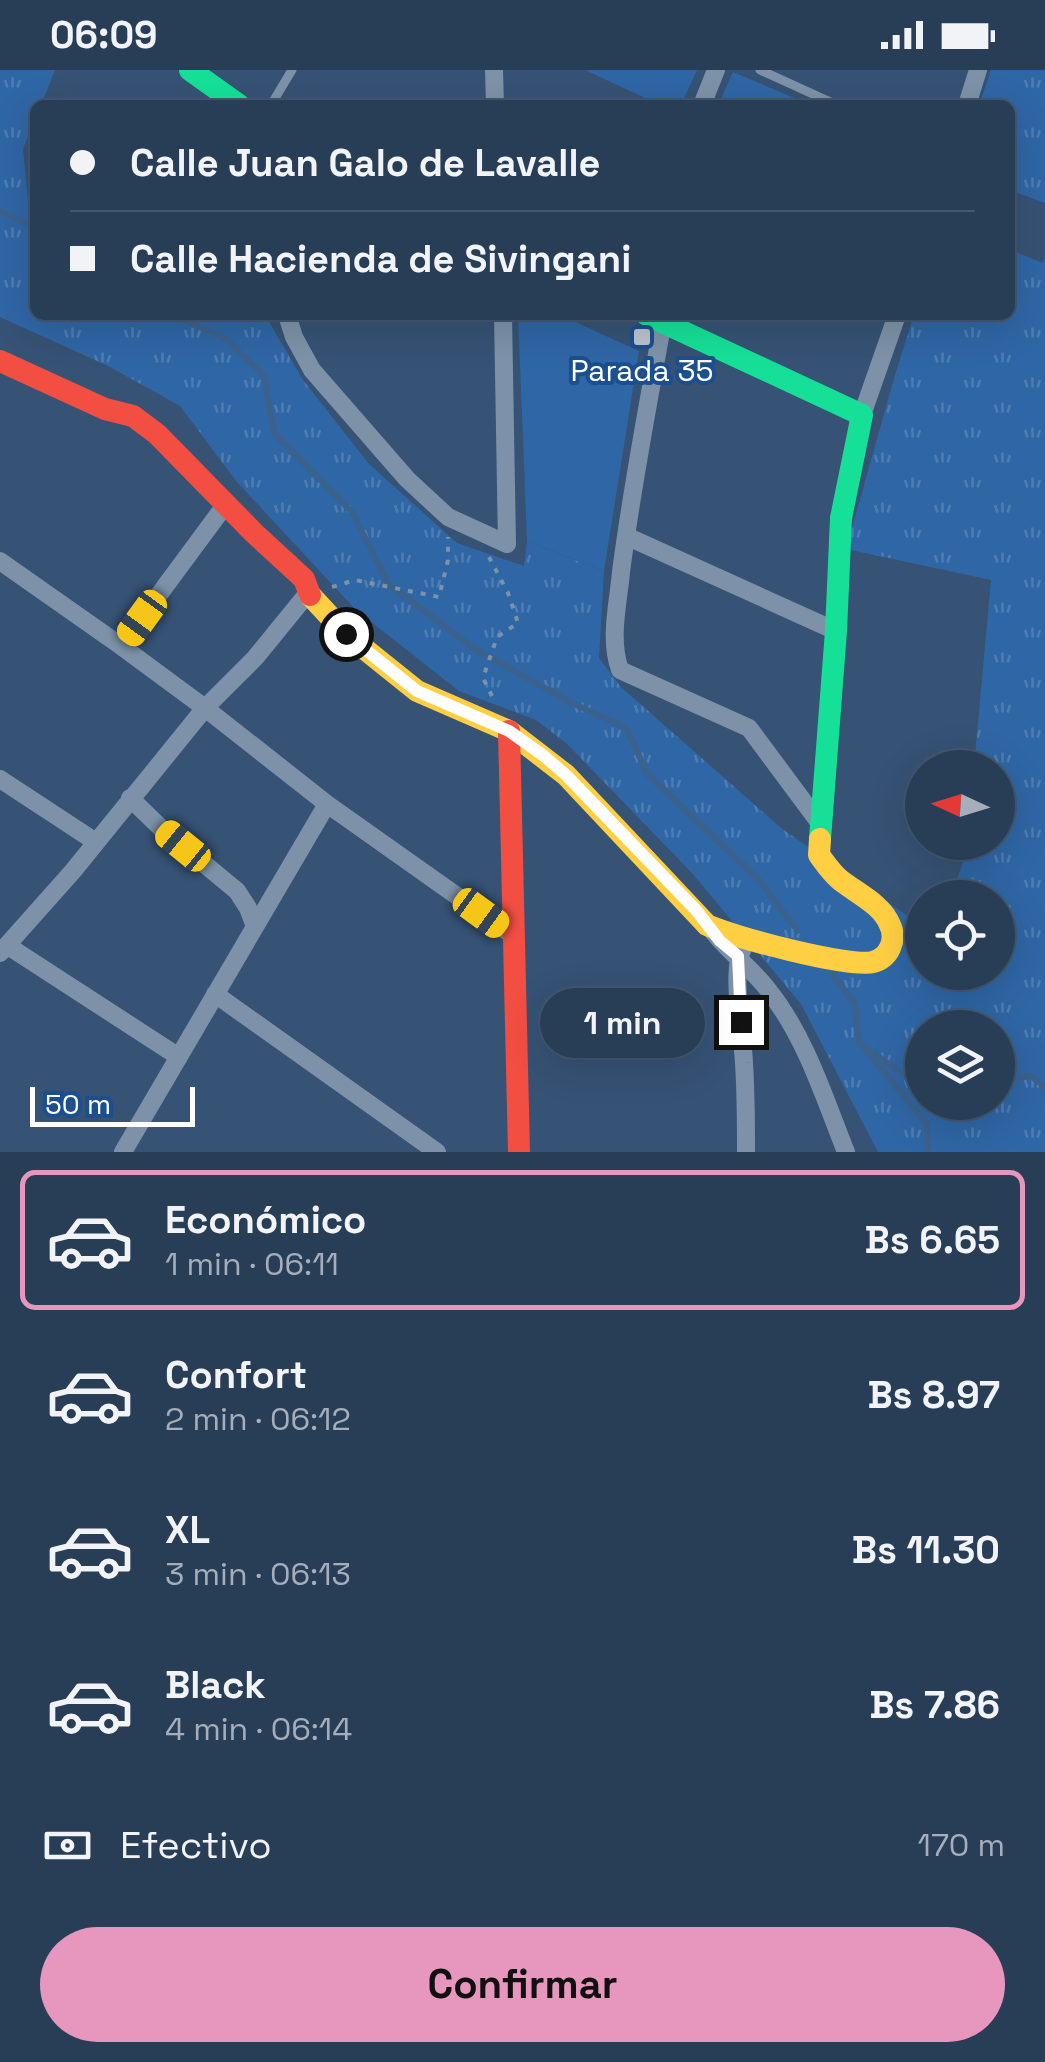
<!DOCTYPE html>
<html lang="es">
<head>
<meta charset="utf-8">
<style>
  :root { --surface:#283e57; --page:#344961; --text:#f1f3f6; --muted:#a5aeba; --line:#44576d; --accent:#e797bd }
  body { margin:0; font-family:"Space Grotesk",sans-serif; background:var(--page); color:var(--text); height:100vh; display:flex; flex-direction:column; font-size:38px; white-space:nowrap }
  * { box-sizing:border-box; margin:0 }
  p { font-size:32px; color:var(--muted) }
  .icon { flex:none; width:55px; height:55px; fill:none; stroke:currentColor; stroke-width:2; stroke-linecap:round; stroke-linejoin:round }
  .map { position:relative; height:1082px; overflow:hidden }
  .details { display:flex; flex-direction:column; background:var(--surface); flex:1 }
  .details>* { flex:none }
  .top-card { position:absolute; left:30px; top:30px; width:985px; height:220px; border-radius:15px; box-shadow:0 10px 40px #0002,0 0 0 2px var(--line); display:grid; align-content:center; height:220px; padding:0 40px; background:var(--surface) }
  .needle { width:65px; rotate:274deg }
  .fabs { position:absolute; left:905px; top:680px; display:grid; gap:20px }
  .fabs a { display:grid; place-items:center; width:110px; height:110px; border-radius:50%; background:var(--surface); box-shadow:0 10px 40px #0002,0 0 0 2px var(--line); font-size:50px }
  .scale { position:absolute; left:30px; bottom:25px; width:165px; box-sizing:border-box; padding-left:10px; border:5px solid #fff; border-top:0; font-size:28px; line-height:35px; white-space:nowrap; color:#fff; -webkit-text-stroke:8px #1b4f8f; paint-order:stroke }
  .end { position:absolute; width:45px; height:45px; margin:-22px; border:12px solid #fff; background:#111; box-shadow:0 0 0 5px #111 }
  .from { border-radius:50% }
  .bubble { position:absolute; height:70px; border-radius:35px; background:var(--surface); box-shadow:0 10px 40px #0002,0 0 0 2px var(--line); font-size:32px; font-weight:800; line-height:70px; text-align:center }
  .car { position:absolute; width:30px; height:60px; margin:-30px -15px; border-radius:12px; box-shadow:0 0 8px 2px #0007; background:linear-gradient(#f5c518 24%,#345 0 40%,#f5c518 0 76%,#345 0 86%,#f5c518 0) }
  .top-card b { display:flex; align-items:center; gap:35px; height:95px; font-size:38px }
  .top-card b+b { border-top:2px solid var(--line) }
  .top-card i { width:25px; height:25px; background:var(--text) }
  ul { padding:18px 0 0; list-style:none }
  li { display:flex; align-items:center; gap:30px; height:140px; margin:0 20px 15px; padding:0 20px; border:5px solid transparent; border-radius:15px }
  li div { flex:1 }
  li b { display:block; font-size:38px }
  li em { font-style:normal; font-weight:800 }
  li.selected { border-color:var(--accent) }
  li>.icon { width:90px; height:90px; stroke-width:1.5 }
  .pay { display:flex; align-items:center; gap:25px; height:110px; padding:0 40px; font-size:38px }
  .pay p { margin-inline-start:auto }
  .button { display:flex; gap:20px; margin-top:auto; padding:20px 40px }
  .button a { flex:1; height:115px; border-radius:60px; background:var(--accent); color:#111; font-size:40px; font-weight:800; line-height:115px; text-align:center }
  .status { display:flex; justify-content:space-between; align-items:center; height:70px; padding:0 50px; background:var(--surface); direction:ltr }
  .status svg { height:28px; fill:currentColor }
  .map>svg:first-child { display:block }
  .grass { fill:url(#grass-tufts); fill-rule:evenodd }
  .park { fill:#2f66a5 }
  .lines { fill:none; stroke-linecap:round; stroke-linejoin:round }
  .stream { stroke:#3b618d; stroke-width:6 }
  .path { stroke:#7d92a8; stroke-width:4; stroke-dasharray:5 8; stroke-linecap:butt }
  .lane { stroke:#7d92a8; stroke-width:9 }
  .street { stroke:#7d92a8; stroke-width:18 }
  .fast { stroke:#16e098; stroke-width:22 }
  .slow { stroke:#ffcf43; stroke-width:22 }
  .jam { stroke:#f24e42; stroke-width:22 }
  .route { stroke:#fff; stroke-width:12 }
  .poi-dot { fill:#b9c2ce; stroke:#1b4f8f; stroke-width:4 }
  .labels { text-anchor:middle; stroke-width:8; stroke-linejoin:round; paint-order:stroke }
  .poi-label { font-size:30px; fill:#fff; stroke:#1b4f8f }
</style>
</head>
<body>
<div class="status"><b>06:09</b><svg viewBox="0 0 49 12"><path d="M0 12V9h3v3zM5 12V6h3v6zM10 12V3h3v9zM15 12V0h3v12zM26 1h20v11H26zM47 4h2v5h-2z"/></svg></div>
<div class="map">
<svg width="1045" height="1082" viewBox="0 0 1045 1082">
  <defs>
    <pattern id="grass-tufts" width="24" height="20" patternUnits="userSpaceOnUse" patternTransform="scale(2.5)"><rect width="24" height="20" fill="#2f66a5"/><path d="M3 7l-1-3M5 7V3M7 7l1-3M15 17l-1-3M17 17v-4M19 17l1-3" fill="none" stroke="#4e7db2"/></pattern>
  </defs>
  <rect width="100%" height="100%" fill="#365274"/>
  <path class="grass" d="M0,0H55L41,35H35V48L23,79L28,130L35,134V245H265L303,310L369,394L457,473L524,496L527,471L604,501L599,588L621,617L781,758L922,856V902H998V828L951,827L967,781L968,773L998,772V698L974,697L991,510L846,479L895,305L914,245H1010V180L1043,193L1045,187V1082H878L801,934L692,803L567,674L536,650L459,621L356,540L236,411L180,336L108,296L0,247ZM922,958H998V1032H922Z
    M991,0H1045V133L1010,120V35H979Z"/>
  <path class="park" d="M585,0H697L681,35H660Z
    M733,2L811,35H718Z
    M518,245H560L639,281L604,501L527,471Z"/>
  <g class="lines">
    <path class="stream" d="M0,141L35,157
      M171,245L225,268L264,306L274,363L352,442L389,515L478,581L572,633L626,658L648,705L756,807L798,861
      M832,904L855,934L859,973L902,1003L922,1006
      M866,980L927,1054L928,1082
      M998,1009L1031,1006L1045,1017"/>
    <path class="path" d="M489,487L508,523L518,553L497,567L483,608L494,630
      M332,517L355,510L439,527L448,490V467"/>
    <path class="lane" d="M760,0L837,35
      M271,35L292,0"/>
    <path class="street" d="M494,0L495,35
      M702,35L716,0
      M967,35L978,0
      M287,245L294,267L312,300L407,409L448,447L507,474L503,245
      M664,245C649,330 632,416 621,502C618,535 609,569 620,600L749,658L821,755
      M862,345L897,245
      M626,466L836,561
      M0,491L121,576L205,638L327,734L512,865
      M121,576L226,434
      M0,709L96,772
      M130,728L162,759L237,821L248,838L255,857
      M711,859C728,882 752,898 769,921C806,968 824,1027 846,1082
      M8,876L179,987
      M742,881C731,900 743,967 744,993C746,1023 746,1052 746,1082
      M0,883L73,801L205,638L255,588L308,523
      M215,924L437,1082
      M123,1082L327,734"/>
    <path class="fast" d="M190,0L239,35
      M647,245L862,345L841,448L836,561L820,769"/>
    <path class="slow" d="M310,525L346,564L417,621L509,661L566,705L707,855C733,867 849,898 873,892C889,888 897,870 890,855C882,834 856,823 839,809C831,802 825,793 819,785L820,769"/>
    <path class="jam" d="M0,291L105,339L133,346L157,364L254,463L304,509L310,525
      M509,661L519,1082"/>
  </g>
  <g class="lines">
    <path class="route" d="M346,564L417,621L509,661L544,686L566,705L696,840L720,871L738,886L741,952"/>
  </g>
  <rect class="poi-dot" x="632" y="257" width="20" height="20" rx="5"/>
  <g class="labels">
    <g class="poi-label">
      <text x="642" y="311">Parada 35</text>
    </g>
  </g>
</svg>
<div class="fabs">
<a><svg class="needle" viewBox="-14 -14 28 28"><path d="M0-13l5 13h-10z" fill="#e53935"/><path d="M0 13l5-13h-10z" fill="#a5aeba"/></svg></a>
<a><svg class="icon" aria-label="locate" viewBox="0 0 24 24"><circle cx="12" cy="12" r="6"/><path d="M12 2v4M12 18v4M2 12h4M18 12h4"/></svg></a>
<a><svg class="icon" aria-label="layers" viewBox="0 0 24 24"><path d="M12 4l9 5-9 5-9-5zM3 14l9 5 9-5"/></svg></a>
</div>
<div class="scale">50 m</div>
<i class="end from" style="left:346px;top:564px"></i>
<i class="end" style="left:741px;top:952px"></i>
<div class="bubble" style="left:540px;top:918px;width:165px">1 min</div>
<i class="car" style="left:142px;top:548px;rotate:216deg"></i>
<i class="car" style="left:183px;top:776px;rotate:309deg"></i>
<i class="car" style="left:481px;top:843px;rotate:126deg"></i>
<div class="top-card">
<b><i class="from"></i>Calle Juan Galo de Lavalle</b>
<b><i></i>Calle Hacienda de Sivingani</b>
</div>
</div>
<section class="details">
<ul>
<li class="selected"><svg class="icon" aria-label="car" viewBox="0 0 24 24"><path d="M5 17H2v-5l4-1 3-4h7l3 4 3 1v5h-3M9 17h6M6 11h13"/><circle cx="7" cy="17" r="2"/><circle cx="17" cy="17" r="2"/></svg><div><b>Económico</b><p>1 min · 06:11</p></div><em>Bs 6.65</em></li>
<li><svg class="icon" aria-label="car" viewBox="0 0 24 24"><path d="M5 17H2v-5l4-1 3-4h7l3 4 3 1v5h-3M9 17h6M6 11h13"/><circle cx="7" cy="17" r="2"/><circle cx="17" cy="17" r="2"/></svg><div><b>Confort</b><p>2 min · 06:12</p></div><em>Bs 8.97</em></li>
<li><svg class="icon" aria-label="car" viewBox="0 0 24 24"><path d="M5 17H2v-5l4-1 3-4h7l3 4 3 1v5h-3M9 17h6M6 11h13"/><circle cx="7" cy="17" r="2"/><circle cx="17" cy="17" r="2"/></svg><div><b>XL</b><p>3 min · 06:13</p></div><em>Bs 11.30</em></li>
<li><svg class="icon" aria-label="car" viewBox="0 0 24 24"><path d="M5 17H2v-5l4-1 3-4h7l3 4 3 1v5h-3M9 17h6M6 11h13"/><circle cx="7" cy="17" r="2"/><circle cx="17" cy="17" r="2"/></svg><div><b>Black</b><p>4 min · 06:14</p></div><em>Bs 7.86</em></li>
</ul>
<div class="pay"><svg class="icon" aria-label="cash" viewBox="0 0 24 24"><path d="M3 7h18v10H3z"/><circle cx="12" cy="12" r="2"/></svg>Efectivo<p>170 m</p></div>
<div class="button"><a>Confirmar</a></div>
</section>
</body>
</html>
